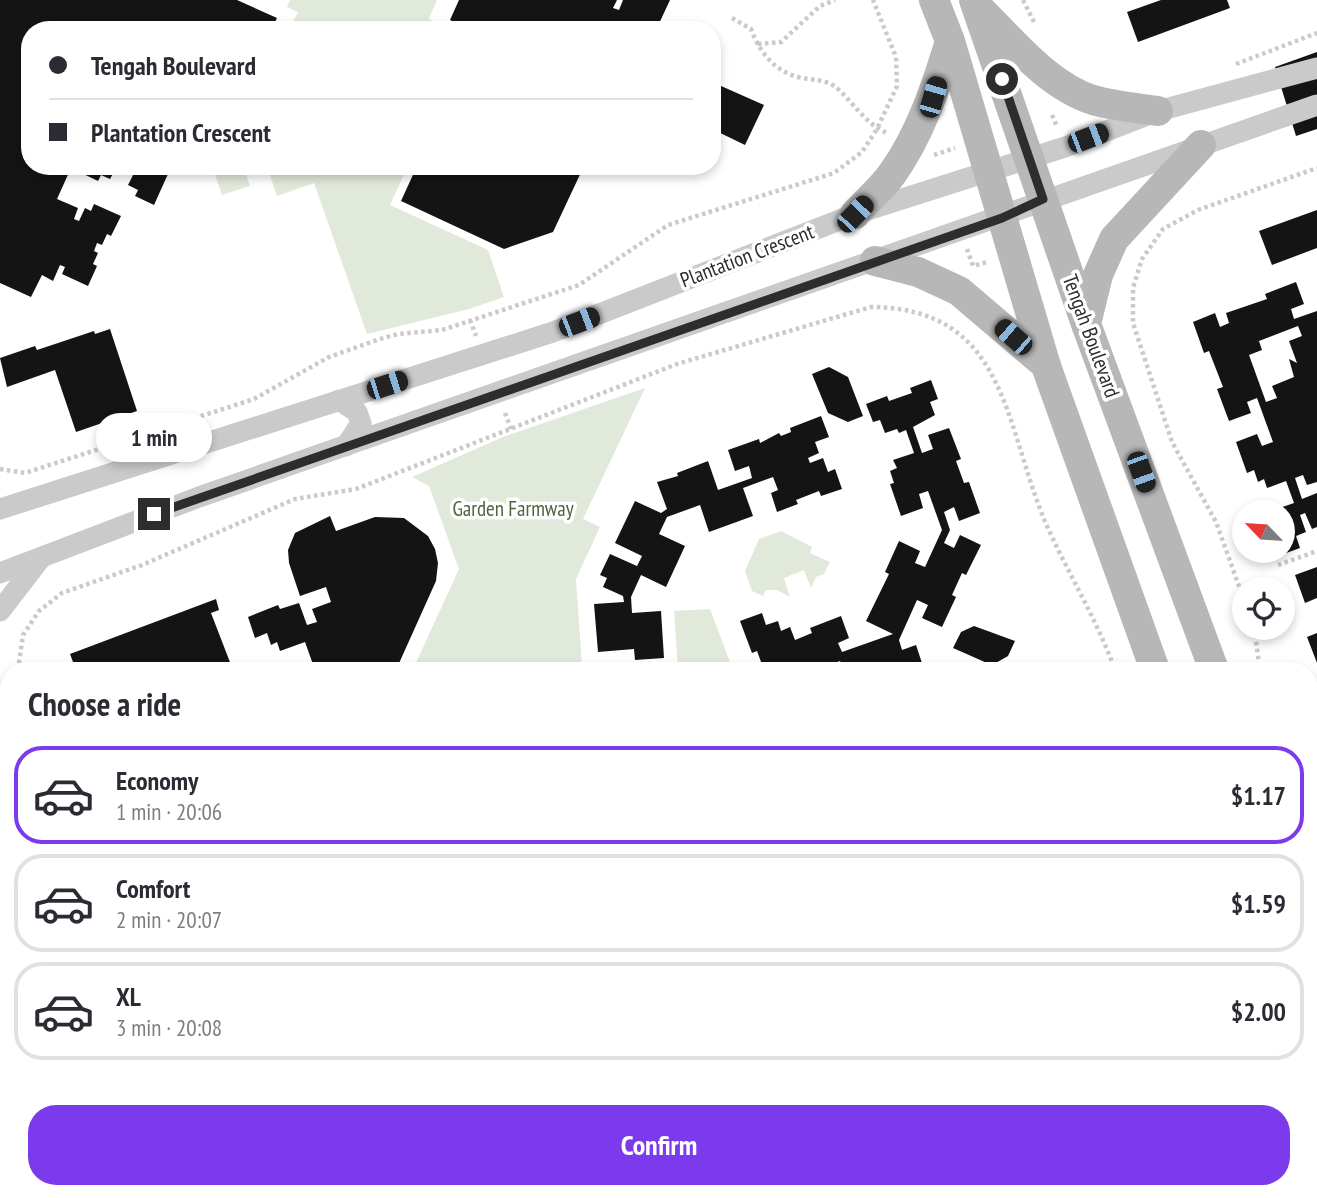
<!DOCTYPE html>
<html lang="en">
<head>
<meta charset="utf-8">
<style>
  :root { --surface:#fff; --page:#f7f7f7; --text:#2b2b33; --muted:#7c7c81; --line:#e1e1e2; --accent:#7c3aed }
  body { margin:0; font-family:"PT Sans Narrow",sans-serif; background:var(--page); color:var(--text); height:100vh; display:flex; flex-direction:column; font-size:26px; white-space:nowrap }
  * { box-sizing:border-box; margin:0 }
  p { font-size:23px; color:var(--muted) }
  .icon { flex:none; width:38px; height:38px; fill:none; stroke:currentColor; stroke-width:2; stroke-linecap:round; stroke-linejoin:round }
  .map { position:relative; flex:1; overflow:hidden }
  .details { position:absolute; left:0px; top:662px; width:1318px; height:537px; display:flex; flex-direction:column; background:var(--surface); border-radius:28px 28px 0 0; box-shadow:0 4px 10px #0003 }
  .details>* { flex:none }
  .hud { position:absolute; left:21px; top:21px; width:700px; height:154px; border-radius:28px; box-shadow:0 4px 10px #0003; display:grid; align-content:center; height:154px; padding:0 28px; background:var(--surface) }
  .needle { width:46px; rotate:295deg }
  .buttons { position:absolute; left:1232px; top:500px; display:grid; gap:14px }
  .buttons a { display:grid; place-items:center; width:63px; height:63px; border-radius:50%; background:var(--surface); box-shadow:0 4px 10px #0003; font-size:35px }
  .end { position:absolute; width:32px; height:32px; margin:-16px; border:9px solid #2d2d2d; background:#fff; box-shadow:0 0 0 4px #fff }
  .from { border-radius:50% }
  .bubble { position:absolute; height:49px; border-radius:24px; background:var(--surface); box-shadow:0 4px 10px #0003; font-size:23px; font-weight:700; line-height:49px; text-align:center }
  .car { position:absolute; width:21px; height:42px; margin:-21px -10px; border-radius:9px; box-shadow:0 0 5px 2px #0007; background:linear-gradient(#222 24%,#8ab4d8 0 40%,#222 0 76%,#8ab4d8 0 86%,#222 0) }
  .hud b { display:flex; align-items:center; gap:24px; height:66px; font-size:26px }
  .hud b+b { border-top:2px solid var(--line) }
  .hud i { width:18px; height:18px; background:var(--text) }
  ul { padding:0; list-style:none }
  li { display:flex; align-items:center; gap:21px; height:98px; margin:0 14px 10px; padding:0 14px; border:4px solid var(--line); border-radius:28px }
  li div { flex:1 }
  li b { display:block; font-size:26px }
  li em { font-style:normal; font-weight:700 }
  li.on { border-color:var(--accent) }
  li>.icon { width:63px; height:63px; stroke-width:1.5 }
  h2 { padding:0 28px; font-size:32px; line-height:84px }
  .primary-button { display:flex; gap:14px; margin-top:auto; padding:14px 28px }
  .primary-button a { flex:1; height:80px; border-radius:28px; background:var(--accent); color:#fff; font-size:28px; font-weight:700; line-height:80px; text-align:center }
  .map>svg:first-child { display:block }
  .green { fill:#e1e9db }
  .building { fill:#141414; fill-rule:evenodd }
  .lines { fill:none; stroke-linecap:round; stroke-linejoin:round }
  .path { stroke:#cacaca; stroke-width:4.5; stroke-dasharray:3.5 3.5; stroke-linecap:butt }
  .minor { stroke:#cacaca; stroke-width:21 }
  .secondary { stroke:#b7b7b7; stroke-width:30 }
  .route { stroke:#2d2d2d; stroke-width:9 }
  .labels { text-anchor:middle; stroke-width:7; stroke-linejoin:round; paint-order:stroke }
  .street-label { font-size:21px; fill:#2d2d2d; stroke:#fff }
  .park-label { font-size:21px; fill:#4b653e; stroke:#fff }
</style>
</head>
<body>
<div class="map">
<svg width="1317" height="1198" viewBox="0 0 1317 1198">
  <rect width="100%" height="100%" fill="#fff"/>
  <path class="green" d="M290,0H437L429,19L446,27L444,30H289L298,12L287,7Z
    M212,166H243L250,186L222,195Z
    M267,166H408L390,205L488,250L504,297L469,309L367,334L314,183L277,196Z
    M645,388L583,519L600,527L576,579L582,666L619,663L620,670H421L414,667L459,569L429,486L412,477L503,437Z
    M781,531L812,547L810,553L830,562L824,574L816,577L811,588L804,570L784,578L790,597L777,590H766L763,596L752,591L745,571L759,539Z
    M710,609L733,670H678L674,611Z
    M696,1190H800L801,1198H694Z"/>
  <path class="building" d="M0,0H237L277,18L271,30H30V166H122L119,172L115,170L110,179L101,175L98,181L71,168L57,199L78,208L74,219L79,221L85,208L91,211L94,204L121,216L111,236L107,234L102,245L97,243L94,251L98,253L93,264L97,266L88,286L62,274L65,267L60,265L53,281L42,275L31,297L0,283Z
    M459,0H617L613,8L619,10L623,0H670L656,30H453L456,23L450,20Z
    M1161,0H1227L1230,8L1138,42L1127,12Z
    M1317,52V129L1296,136L1275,67Z
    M712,82L764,105L745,145L712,129Z
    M131,166H168L165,173L168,174L154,205L135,196L138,190L128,185L133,175L128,172Z
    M417,166L454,167L584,166L553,232L504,249L401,201Z
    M1317,210V248L1272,265L1259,231Z
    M1296,282L1304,304L1291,309L1294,319L1317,311V482L1307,485L1303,475L1295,478L1302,499L1317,493V527L1312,529L1305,513L1300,515L1306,532L1296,536L1300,548L1278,556L1277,551H1283V513L1268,512L1294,503L1286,481L1267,488L1264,479L1258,482L1254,470L1247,473L1236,442L1257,434L1262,446L1273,442L1257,398L1247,402L1251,413L1229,421L1217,389L1223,387L1209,351L1204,353L1193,322L1215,313L1220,327L1229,323L1226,313L1267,299L1265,294ZM1298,326L1302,336L1289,341L1297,363L1289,359L1294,377L1272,386L1277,398L1266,402L1249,355L1262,350L1259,341Z
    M110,329L137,411L76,432L55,370L7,387L0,358L35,346L37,350L94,331L95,334Z
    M829,367L848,377L863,416L848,422L828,413L812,374Z
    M931,380L938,399L930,402L935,415L913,427L922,453L933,449L928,435L949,428L961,459L956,461L964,483L969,482L980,513L959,521L954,507L944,512L950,530L944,543L954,548L960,535L981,545L966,575L962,573L952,595L956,597L942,627L922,618L928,605L917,600L899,640L902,650L916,645L923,666L912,670H844L840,661L816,670H764L757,651L752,653L740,621L762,613L766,625L778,621L781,631L790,627L795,640L812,633L810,628L841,616L849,638L838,643L842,652L893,634L866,621L889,574L885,572L899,541L920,551L915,563L925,567L942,530L928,491L919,494L923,508L901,516L890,484L894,483L890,471L897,468L893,460L914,453L906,430L899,433L897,429L885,433L880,420L873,422L866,404L887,396L889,401L912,393L910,388Z
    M821,416L829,437L815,442L819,453L808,458L810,463L823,458L828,472L835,469L842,489L821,496L819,491L796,500L798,504L777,512L771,493L778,490L773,477L743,488L753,516L709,532L700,505L667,517L659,534L685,546L666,587L641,575L631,597L632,613L661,611L664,658L635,660L634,649L598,652L594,604L624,602L623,596L603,587L607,578L600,575L610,554L637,566L642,556L615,543L635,501L661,513L667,509L657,482L678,476L677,473L708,461L718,490L752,478L749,466L735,471L728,450L759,439L760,443L779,433L781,436L791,432L790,428Z
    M330,516L336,531L375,517L404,518L428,536L435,549L438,563L436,581L396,670H315L305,642L280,651L277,642L271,645L267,633L255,638L248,617L278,605L280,609L299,603L307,625L317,622L312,609L331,602L326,587L300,596L289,563L288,550L295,533Z
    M1317,567V598L1305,603L1295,575Z
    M216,599L219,610L211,613L233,670H76L70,654Z
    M974,626L1015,641L1008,656L994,664L987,663L953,648L961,632Z
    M1317,633V663L1307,637Z
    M9,1114V1147L0,1150V1117Z
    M611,1190H674L679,1192L676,1198H611L608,1197Z
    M819,1190H900L903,1198H820Z
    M952,1190H1004L983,1198H947L945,1193Z
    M1062,1190H1076L1078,1198H1047Z"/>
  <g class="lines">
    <path class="path" d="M1023,0L1035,24
      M732,18L751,29C759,51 774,71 798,77C813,81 827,78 839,90C855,105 866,124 887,133
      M758,44L781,42L820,6L835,0
      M1236,64L1317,33
      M1052,115L1057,127
      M934,155L955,148
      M967,249L973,266L987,262
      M470,320L476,336
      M505,413L511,429
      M0,469L25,473L254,399L329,357L380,339L398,334L442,330L579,285L668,225L834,173L862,152L877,129L897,86L896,57L873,0
      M1278,565L1317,551
      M1244,600L1216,522L1172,442L1133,323V288L1142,259L1163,229L1198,210L1317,168
      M1254,628L1260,670
      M18,670L23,635L39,611L62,593L142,565L295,499L356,489L677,364L871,307C1009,308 1004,428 1047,526C1069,575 1097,620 1115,670
      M1309,823L1317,844
      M0,927L9,951
      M95,1190L100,1198
      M215,1190L217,1198
      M1302,1190L1304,1198"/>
    <path class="minor" d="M339,400L357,412L361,423L346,446
      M0,509L553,332L855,214L1065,147L1158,111L1317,68
      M0,573L199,497L1317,105
      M0,611L40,559
      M0,757L9,783
      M0,842L9,866
      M138,1190L141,1198
      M160,1190L163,1198"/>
    <path class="secondary" d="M934,0L950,41L1046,366L1155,670
      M974,0L1086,324L1214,670
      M982,11C1014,43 1049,86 1093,100C1114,106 1137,108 1158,111
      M855,214C867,201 882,188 892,174C920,135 936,87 950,41
      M875,261L918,272L959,291L1046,365
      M1086,324L1098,275L1114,239L1201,145
      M1309,915L1317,935
      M1309,1069L1317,1090"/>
  </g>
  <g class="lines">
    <path class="route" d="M154,514L1002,218L1043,199L1002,79"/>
  </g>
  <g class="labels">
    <g class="street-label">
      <text transform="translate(747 256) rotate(-21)" y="7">Plantation Crescent</text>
      <text transform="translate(1091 336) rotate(70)" y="7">Tengah Boulevard</text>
    </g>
    <g class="park-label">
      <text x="513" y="516">Garden Farmway</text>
    </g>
  </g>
</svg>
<div class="buttons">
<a><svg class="needle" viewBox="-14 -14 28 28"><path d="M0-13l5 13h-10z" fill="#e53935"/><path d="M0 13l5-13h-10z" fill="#7c7c81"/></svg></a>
<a><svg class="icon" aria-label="locate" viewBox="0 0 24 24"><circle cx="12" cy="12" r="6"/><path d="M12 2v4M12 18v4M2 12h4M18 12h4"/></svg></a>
</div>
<i class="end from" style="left:1002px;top:79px"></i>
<i class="end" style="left:154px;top:514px"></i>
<div class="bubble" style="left:96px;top:413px;width:116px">1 min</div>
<i class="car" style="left:933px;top:97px;rotate:16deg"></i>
<i class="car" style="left:1088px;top:138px;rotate:69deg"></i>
<i class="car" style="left:855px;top:214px;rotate:44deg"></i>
<i class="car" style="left:579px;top:322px;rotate:69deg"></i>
<i class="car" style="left:1013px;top:337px;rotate:311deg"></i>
<i class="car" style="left:387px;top:385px;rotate:72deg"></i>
<i class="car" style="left:1141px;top:472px;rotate:160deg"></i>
<div class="hud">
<b><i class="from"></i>Tengah Boulevard</b>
<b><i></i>Plantation Crescent</b>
</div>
<section class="details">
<h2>Choose a ride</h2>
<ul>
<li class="on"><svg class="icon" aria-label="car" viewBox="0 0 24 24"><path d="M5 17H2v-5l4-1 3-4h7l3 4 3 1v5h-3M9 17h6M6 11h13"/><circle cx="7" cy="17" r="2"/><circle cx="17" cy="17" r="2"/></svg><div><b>Economy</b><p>1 min · 20:06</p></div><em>$1.17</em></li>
<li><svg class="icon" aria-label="car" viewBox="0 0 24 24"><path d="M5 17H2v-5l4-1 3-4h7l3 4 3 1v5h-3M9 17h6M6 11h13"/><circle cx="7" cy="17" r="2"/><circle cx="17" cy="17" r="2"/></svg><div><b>Comfort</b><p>2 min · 20:07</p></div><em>$1.59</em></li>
<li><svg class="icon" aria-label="car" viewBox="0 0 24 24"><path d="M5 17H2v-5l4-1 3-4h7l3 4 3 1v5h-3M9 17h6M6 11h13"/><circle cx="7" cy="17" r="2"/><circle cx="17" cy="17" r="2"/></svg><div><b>XL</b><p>3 min · 20:08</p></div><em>$2.00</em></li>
</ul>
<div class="primary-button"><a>Confirm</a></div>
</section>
</div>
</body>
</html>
